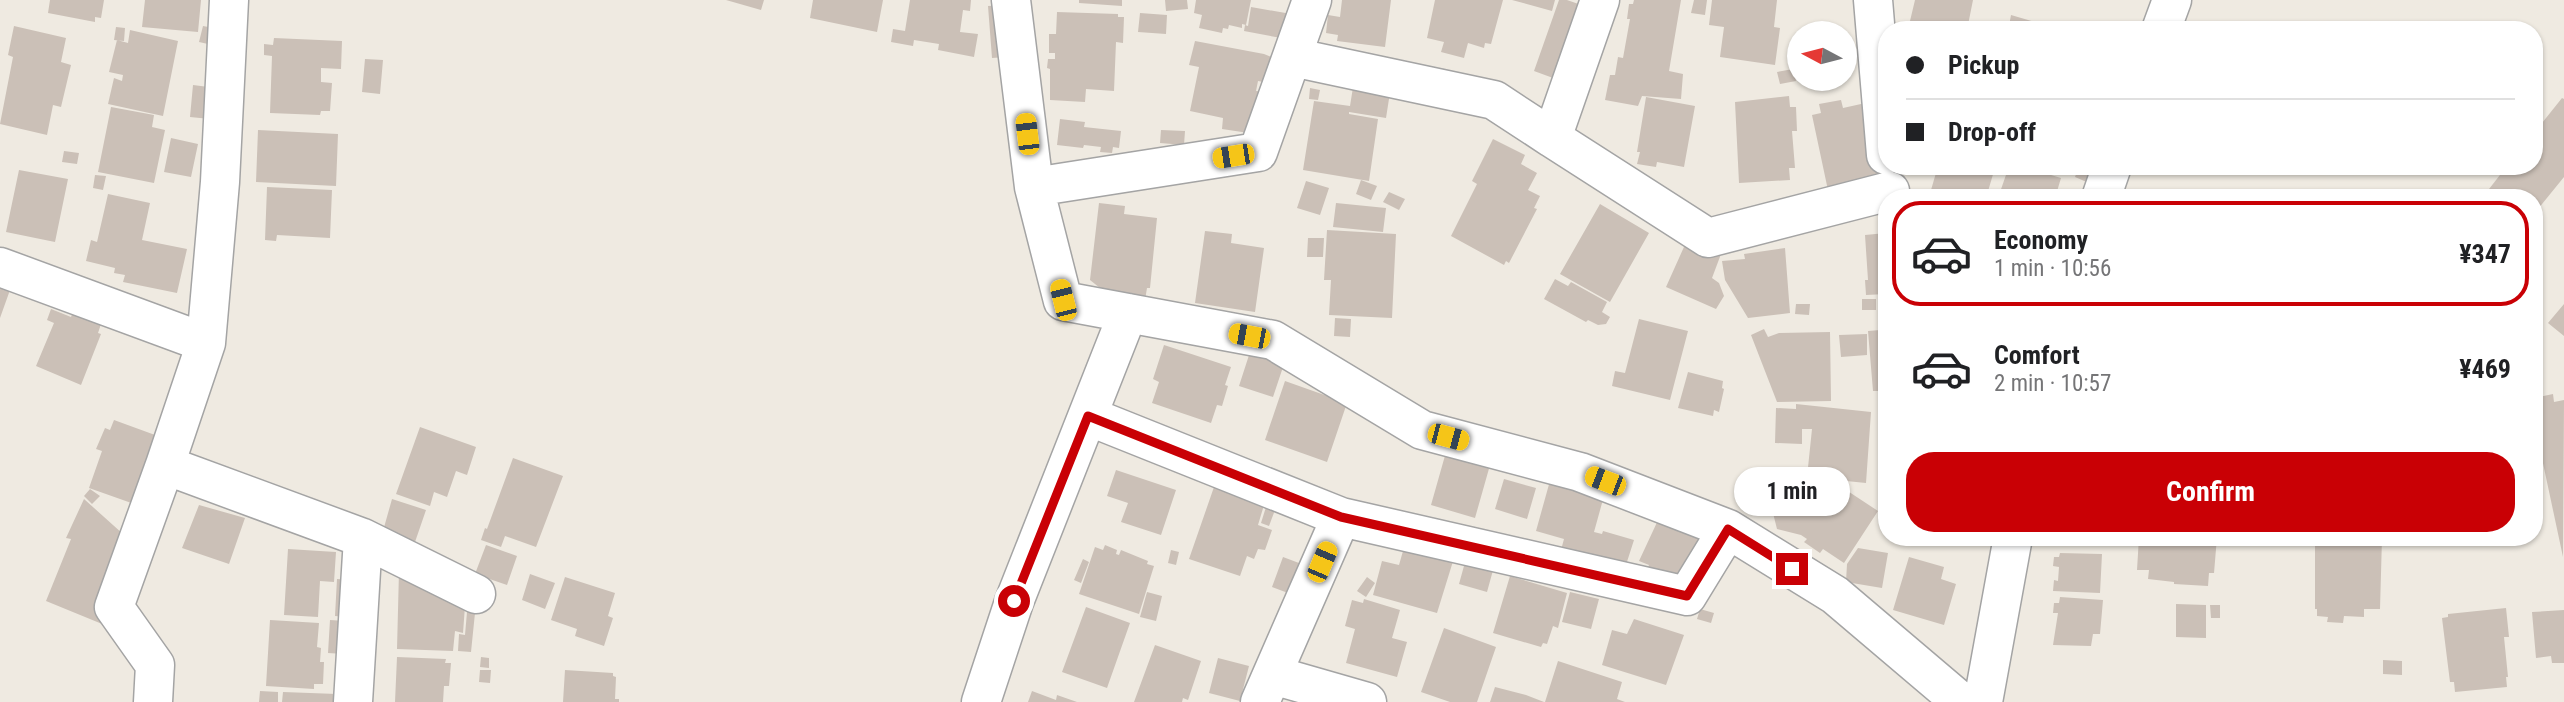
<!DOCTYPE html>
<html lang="en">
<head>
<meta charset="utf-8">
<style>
  :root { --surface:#fff; --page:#f2f2f2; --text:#202124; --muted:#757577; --line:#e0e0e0; --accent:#c90005 }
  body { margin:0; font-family:"Roboto Condensed",sans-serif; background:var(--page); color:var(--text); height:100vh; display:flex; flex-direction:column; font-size:26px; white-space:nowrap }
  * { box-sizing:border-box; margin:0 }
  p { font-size:23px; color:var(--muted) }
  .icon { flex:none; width:38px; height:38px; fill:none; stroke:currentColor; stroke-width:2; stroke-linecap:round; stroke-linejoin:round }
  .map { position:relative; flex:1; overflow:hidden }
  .sheet { position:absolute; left:1878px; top:189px; width:665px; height:357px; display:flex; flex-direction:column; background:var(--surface); border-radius:28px; box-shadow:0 2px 5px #0004 }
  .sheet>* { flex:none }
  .guide { position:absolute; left:1878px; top:21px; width:665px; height:154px; border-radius:28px; box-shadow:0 2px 5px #0004; display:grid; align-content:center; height:154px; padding:0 28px; background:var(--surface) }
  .needle { width:46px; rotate:277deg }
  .buttons { position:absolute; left:1787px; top:21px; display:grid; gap:14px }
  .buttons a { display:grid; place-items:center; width:70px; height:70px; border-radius:50%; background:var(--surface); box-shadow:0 2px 5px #0004; font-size:35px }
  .end { position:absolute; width:32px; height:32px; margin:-16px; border:9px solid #c90005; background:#fff; box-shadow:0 0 0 4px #fff }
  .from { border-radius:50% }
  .bubble { position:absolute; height:49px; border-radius:24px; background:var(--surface); box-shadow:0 2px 5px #0004; font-size:23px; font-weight:700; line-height:49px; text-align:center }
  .car { position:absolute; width:21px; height:42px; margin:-21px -10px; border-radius:9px; box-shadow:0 0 5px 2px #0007; background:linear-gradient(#f5c518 24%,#345 0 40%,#f5c518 0 76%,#345 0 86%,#f5c518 0) }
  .guide b { display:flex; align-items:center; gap:24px; height:66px; font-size:26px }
  .guide b+b { border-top:2px solid var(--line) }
  .guide i { width:18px; height:18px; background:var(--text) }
  ul { padding:12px 0 0; list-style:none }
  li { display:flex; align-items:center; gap:21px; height:105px; margin:0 14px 10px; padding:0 14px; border:4px solid transparent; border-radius:28px }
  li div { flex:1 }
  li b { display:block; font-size:26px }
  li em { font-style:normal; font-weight:700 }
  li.active { border-color:var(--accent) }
  li>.icon { width:63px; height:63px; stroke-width:1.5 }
  .primary-button { display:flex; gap:14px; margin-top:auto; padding:14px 28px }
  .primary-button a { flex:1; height:80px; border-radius:28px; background:var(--accent); color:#fff; font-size:28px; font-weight:700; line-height:80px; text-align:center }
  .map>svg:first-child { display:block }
  .building { fill:#cbc0b7 }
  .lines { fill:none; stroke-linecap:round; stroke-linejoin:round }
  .minor-casing { stroke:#a4a4a4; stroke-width:41 }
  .minor { stroke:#fff; stroke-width:38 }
  .route { stroke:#c90005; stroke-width:9 }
</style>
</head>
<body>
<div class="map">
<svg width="2564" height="702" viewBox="0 0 2564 702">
  <rect width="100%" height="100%" fill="#efeae1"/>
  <path class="building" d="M50,0H104L101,18L95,17V22L48,13Z
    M145,0H201L198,32L142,27Z
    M726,0H764L761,10Z
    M813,0H883L877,32L810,18Z
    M910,0H971L970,11L963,10L960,32L978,34L974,57L938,50L939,44L914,40L913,46L891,42L893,29L905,31Z
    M1079,0H1122V6L1079,3Z
    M1165,0H1187L1188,9L1166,11Z
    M1196,0H1251L1246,25L1242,24V28L1229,25L1228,29L1223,28L1222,33L1199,28L1202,15L1194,13Z
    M1342,0H1391L1385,47L1337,41L1338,35L1326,33L1328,15L1340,17Z
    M1435,0H1503L1491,44L1485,43L1484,48L1468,43L1464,58L1441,52L1444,42L1427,38Z
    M1512,0H1555L1552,11Z
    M1559,0H1567L1613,16L1583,89L1534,71Z
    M1634,0H1681L1669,71L1683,74L1681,99L1642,96L1638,106L1605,100L1610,75H1615L1618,57L1623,58L1630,19H1627L1629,4H1633Z
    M1694,0H1707L1705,15L1691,13Z
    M1712,0H1777L1774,27L1780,28L1775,65L1720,57L1724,27L1709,25Z
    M1915,0H1973L1967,30H1951L1910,21Z
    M1018,4L1021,56L992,58L988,6Z
    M1251,7L1297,15L1292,40L1244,31L1245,25L1248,26Z
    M1057,12L1118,14V17H1124L1123,43L1116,42L1114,91L1086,89L1085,102L1050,100V69L1047,68L1048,59H1055V53H1049V34H1056Z
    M1140,13L1167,15L1166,34L1138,32Z
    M2011,15L2059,29V30H1997L1999,23L2009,26Z
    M14,26L66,38L61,62L71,65L61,107L53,105L47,135L0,124L13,57L8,55Z
    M203,26L230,31L226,48L199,42Z
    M116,27L125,28L124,41L114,40Z
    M130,30L178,41L163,116L108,104L114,78L122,81L123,75L109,72L117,40L128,43Z
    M274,38L342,41L341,69L321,68V82L332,83L330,111H321L320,115L270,113L272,56L264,55V44L273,45Z
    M1195,41L1264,54L1274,58L1269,83L1258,81L1256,91L1283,94L1276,137L1222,129L1223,118L1190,111L1199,67L1189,65Z
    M365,59L383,60L380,94L362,92Z
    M1793,69L1796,81L1780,84L1777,72Z
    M1354,81L1391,86L1386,118L1349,112V114L1378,119L1369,181L1303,170L1314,101L1350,106Z
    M193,85L224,89L220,120L190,117Z
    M1310,88L1320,90L1318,100L1309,99Z
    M1789,96L1790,107H1796L1797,131H1792L1795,168H1789L1790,180L1739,183L1735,102Z
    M1646,97L1695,106L1684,167L1657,162L1656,167L1637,164L1640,152H1637Z
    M2562,98L2564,99V177L2534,214V198H2482L2507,166H2534V133Z
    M1841,100L1843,108L1870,102L1888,182L1829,195L1812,115L1821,113L1819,104Z
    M111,107L154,115L152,127L165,130L154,183L98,172Z
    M1060,119L1085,122L1084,127L1121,131L1119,148L1113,147L1112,153L1100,152L1101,147L1084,145L1083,148L1057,145Z
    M258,130L338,134L336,186L256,182Z
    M1161,130L1185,131L1184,145L1160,143Z
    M171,138L198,144L191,177L164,172Z
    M1493,139L1525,155L1521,164L1537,173L1528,190L1540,196L1534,208L1537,209L1509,263L1506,261L1504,265L1451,236L1477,184L1472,181Z
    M64,151L79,153L77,164L62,162Z
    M1938,166H1980L1994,171L1986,198H1946L1947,195L1931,190Z
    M2000,166H2042L2041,172L2061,178L2055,198H1998L2008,169Z
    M2079,166H2095L2089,183L2075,177Z
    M19,170L68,179L55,242L6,232Z
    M95,175L106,176L103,190L93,188Z
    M1361,180L1377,186L1371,200L1356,194Z
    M1306,181L1329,188L1320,215L1297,208Z
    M267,187L332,190L330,238L277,235L276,241L265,240Z
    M1389,192L1405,199L1399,210L1383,202Z
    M108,194L150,203L142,240L187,249L177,293L123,282L125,275L114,273L115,268L86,261L91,240L97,242Z
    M1099,203L1125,206L1124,214L1157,218L1150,288H1147L1145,300L1110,296L1090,280Z
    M1336,203L1386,208L1383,232L1333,227Z
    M1600,204L1649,233L1610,302L1560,274Z
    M1327,230L1396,234L1392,318L1329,315L1331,280H1324Z
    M1205,231L1232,234L1231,243L1264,248L1255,312L1195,303Z
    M1886,233V294L1866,295L1865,280H1868L1865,235Z
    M1308,238H1324L1323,257H1307Z
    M1688,238L1721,254L1712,278L1719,283L1724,296L1716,309L1666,287Z
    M1785,248L1790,313L1748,318L1725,280L1722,261L1745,259L1744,254Z
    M1555,279L1568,286L1571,282L1607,302L1602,312L1610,317L1606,324L1598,325L1588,320L1586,322L1544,299Z
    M0,287L10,290L0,318Z
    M1862,299H1876V310H1862Z
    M1796,304H1810L1809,315L1795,314Z
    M2564,304V336L2548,323Z
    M75,307L103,318L98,333L101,334L81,385L36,366L54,323L47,320L51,309L71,317Z
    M1335,318L1351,319L1350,337L1334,336Z
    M1639,319L1688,331L1670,400L1612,386L1615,371L1625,373Z
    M1879,325H1886V391H1873L1868,331L1880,330Z
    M1764,329L1768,337L1779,333L1830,332L1831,401L1777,402L1751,335Z
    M1867,334V355L1841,357L1839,335Z
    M1164,345L1231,367L1225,385L1228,386L1222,406L1217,405L1211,423L1152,403L1159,382L1153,379Z
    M1250,352L1284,364L1273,397L1239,386Z
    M1688,372L1723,381L1722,388L1724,389L1719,412L1714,410L1713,416L1678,408Z
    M1285,381L1347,403L1327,462L1265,440Z
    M2553,394L2554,402L2564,400L2563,557L2534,421V398Z
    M1796,404L1871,412L1866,483L1807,477L1812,429H1802V444L1775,443L1776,408L1796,409Z
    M114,420L166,439L137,505L89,488L102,451L96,449L105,428L110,430Z
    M420,427L476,447L467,475L456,471L447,497L434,492L430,506L396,494Z
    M1448,445L1492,458L1475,518L1431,505Z
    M513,458L563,476L536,547L505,536L501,547L481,540L485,528L487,529Z
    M1116,470L1176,490L1161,535L1121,522L1128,503L1107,496Z
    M1553,470L1607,485L1594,532L1602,534L1603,531L1634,540L1625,568L1561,550L1564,539L1536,531Z
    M1782,477L1804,483L1797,507L1805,511L1814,497L1821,501L1834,482L1878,511L1844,563L1823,549L1820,553L1804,542L1807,539L1801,535L1777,529L1770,501L1777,478L1782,480Z
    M1504,479L1536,488L1527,519L1495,509Z
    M1214,487L1264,505L1258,525L1272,530L1265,550L1258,549L1254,559L1247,556L1240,576L1189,559Z
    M90,489L100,496L92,504L84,496Z
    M84,499L123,534L107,626L46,601L71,539L66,538Z
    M392,499L426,510L415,542L383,531Z
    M199,505L245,518L229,564L182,548Z
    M1266,507L1275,510L1269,526L1261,523Z
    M1659,518L1713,542L1698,574L1643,578L1649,565L1639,561Z
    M1901,537H1940L1939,544Z
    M2058,537H2116L2115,546Z
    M2139,537H2217L2214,573H2209L2208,586L2174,584V582L2148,579L2149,570H2137Z
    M2315,537L2382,538L2380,609H2364V617L2344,616L2343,623L2327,622L2328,617L2317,616V609H2315Z
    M1405,544L1454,558L1437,613L1373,595L1382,561L1399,565Z
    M486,545L517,556L507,585L475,574Z
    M1105,545L1117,550L1116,554L1119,555L1121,550L1148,561L1147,564L1154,566L1139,614L1079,594L1095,547L1103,550Z
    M1858,548L1888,553L1882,588L1846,582L1847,564Z
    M288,549L336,552L334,582L320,581L318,617L284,615Z
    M1171,550L1179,552L1176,565L1168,563Z
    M2060,553L2102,554L2100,593L2053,591L2054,580L2058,581L2059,567L2053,566L2054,557H2059Z
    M1467,555L1495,563L1487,592L1459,584Z
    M1283,557L1315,569L1304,599L1272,587Z
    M1909,557L1944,567L1941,579L1956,584L1944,625L1893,610Z
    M1083,559L1089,562L1081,583L1074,580Z
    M399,571L465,606L463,633L455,631L453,651L397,649Z
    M530,574L555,583L545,609L522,600Z
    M1510,576L1567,593L1558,628L1553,626L1547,644L1543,643L1541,647L1493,633Z
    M565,577L615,593L608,616L613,618L604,646L575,636L577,629L551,620Z
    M1367,577L1375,583L1366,597L1357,591Z
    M337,579L364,581L361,618L335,616Z
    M1147,592L1162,596L1156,621L1140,617Z
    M1570,592L1599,599L1591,629L1562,622Z
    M2060,597L2103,600L2100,634H2093L2091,646L2053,645L2058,613H2053L2054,603H2059Z
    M1364,599L1400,610L1392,638L1407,642L1397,677L1346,663L1355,629L1345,626L1352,600L1363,603Z
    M2176,604L2206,605V638L2176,637Z
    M2210,605H2220V618H2211Z
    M1086,607L1130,623L1107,688L1062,672Z
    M2506,608L2509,637H2504L2508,677H2506L2507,687L2455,692L2454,682H2450L2442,618L2448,617V614Z
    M1700,609L1714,613L1711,623L1697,619Z
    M2564,610V663H2552L2551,656L2536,658L2532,612Z
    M467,612L475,613L471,652L458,651L459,634L465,635Z
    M1634,619L1684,635L1666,685L1602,665L1612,630L1627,634Z
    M270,620L319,623L317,647L321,648L320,662H324L323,684H314V689L266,686Z
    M330,620L360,622L359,655L328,653Z
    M1444,628L1496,647L1477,702H1450L1421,692Z
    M1155,645L1201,661L1188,700L1183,698L1182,702H1134Z
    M397,657L446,659L445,663H451L449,686H444L443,702H395Z
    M481,657L489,658V668L480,667Z
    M1218,658L1249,666L1240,701L1209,693Z
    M2383,660L2402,661V675L2383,674Z
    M1558,661L1622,682L1617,699L1625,702H1545Z
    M480,670H491L490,683L479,682Z
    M565,670L613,673V676L616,677L615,699H619V702H563Z
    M1495,687L1526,695L1544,702H1490Z
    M260,691L278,692V702H259Z
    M1032,691L1056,700L1057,695L1077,702H1028Z
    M283,692L337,694V702H282Z"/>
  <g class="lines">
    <defs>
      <path id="minor" d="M1011,0L1034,187L1063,301L1273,340L1422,430L1580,472L1728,529L1835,595L1961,702
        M1600,0L1552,138L1708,238L1890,191
        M1873,0L1886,155
        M2161,30L2172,0
        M1292,57L1494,100L1552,138
        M1034,187L1258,152L1312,0
        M2101,198L2112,166
        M0,267L206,343L220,182L229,0
        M206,343L165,465L363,538L353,702
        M1088,416L1341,517L1260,702
        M1341,517L1687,596L1728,529
        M363,538L476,594
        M1273,675L1367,702
        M153,702L155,665L114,607L165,465
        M981,702L1014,602L1128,313
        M1983,702L2013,537"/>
    </defs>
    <use href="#minor" class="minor-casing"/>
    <use href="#minor" class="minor"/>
  </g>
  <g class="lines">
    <path class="route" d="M1014,601L1088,416L1341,517L1687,596L1728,529L1792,569"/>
  </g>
</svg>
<div class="buttons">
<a><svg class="needle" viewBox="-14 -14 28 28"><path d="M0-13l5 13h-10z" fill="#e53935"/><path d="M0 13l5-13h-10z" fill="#757577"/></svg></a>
</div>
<i class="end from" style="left:1014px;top:601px"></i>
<i class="end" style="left:1792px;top:569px"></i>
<div class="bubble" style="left:1734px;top:467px;width:116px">1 min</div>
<i class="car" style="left:1027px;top:134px;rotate:353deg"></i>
<i class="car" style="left:1233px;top:156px;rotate:261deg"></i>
<i class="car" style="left:1063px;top:300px;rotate:346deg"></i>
<i class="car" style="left:1249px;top:336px;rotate:281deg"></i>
<i class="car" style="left:1448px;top:437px;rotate:105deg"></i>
<i class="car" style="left:1605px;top:481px;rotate:291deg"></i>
<i class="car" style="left:1322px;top:562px;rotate:23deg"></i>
<div class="guide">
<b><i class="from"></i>Pickup</b>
<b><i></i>Drop-off</b>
</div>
<section class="sheet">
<ul>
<li class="active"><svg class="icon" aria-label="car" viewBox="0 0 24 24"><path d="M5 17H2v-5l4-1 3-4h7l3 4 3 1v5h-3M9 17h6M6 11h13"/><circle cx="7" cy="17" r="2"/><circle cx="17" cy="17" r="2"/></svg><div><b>Economy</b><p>1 min · 10:56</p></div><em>¥347</em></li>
<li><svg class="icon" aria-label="car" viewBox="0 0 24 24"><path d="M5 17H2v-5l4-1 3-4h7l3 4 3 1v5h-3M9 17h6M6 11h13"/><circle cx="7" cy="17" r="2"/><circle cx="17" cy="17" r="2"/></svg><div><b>Comfort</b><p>2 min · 10:57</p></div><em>¥469</em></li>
</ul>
<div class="primary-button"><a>Confirm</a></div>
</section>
</div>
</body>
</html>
